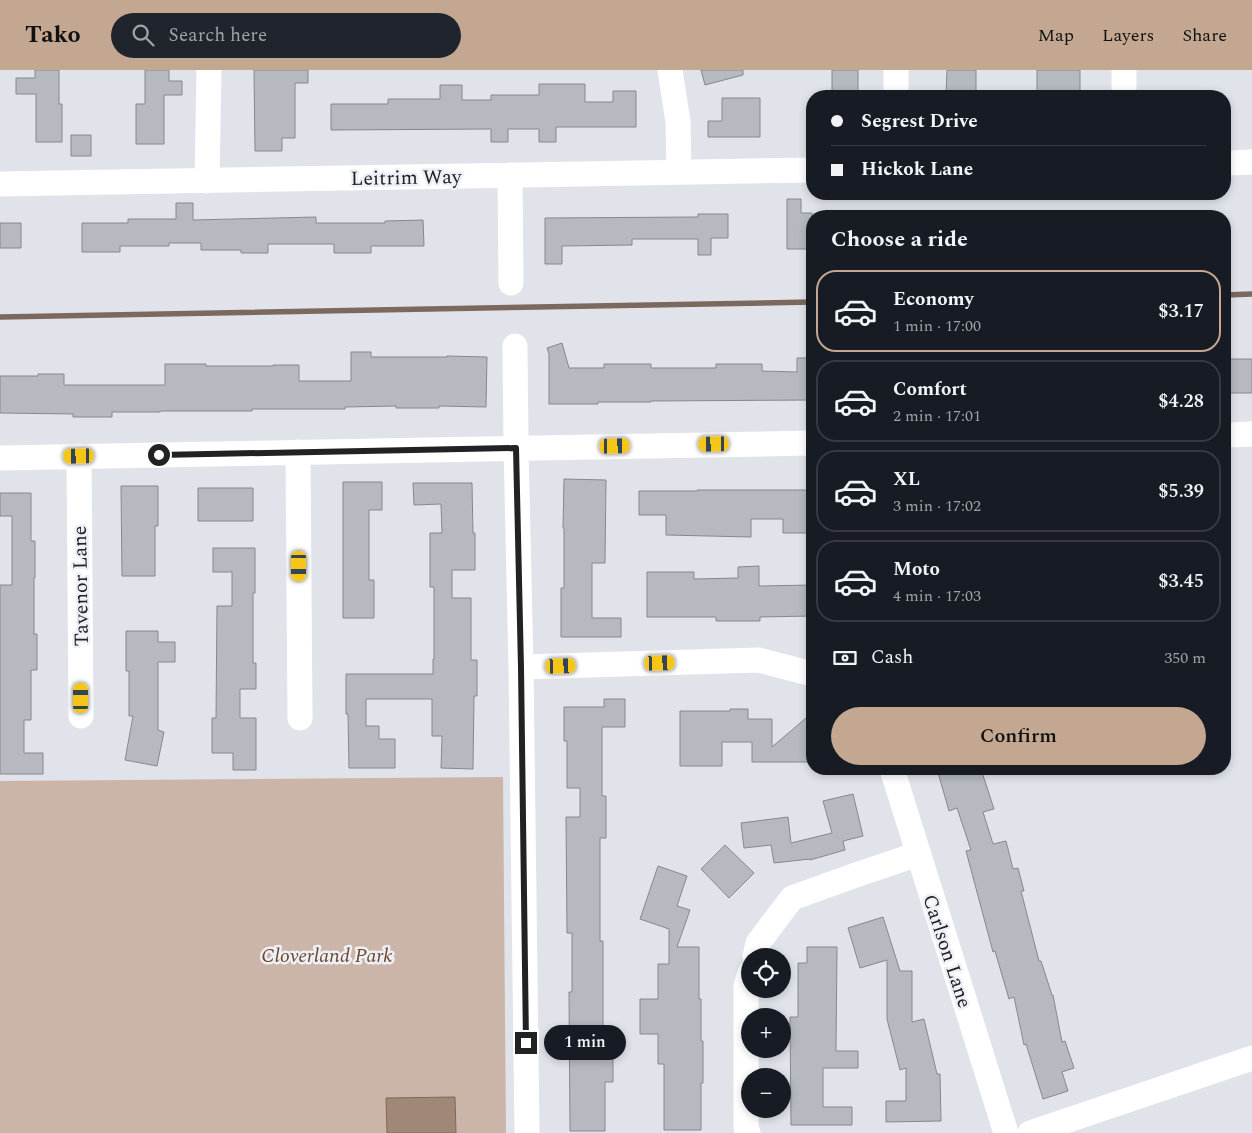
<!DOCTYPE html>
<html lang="en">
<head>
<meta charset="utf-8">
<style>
  :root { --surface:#171b24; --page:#20242c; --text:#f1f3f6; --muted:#9ea1a6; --line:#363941; --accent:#c3a790 }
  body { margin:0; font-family:Spectral,serif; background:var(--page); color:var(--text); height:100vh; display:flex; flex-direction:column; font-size:19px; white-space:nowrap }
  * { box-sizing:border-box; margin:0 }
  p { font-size:16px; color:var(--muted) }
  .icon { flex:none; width:28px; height:28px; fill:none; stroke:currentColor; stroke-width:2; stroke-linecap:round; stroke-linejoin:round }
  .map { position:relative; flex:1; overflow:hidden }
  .panel { position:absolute; left:806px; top:140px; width:425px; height:565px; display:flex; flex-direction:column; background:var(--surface); border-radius:20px; box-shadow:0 2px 8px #0003 }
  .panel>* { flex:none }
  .guide { position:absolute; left:806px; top:20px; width:425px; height:110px; border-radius:20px; box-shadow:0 2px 8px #0003; display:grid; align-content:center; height:110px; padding:0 25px; background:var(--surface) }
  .buttons { position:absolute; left:741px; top:878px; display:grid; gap:10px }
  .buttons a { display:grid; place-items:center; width:50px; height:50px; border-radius:50%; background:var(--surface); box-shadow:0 2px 8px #0003; font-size:25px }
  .end { position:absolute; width:22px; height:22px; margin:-11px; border:6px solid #212224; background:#fff; box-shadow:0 0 0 2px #fff }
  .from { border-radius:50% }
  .bubble { position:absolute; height:35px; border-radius:18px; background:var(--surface); box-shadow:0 2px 8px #0003; font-size:16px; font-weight:600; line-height:35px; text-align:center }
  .car { position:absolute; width:15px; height:30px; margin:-15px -8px; border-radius:6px; box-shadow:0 0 4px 1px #0007; background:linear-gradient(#f5c518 24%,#345 0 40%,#f5c518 0 76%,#345 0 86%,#f5c518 0) }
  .guide b { display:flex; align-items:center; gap:18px; height:48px; font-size:19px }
  .guide b+b { border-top:1px solid var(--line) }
  .guide i { width:12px; height:12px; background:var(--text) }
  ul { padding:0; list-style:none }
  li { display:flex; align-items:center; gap:15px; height:82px; margin:0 10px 8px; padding:0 15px; border:2px solid var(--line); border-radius:20px }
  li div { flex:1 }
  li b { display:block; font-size:19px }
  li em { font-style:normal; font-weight:600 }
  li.active { border-color:var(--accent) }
  li>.icon { width:45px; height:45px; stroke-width:1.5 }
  h2 { padding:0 25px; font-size:22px; line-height:60px }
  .pay { display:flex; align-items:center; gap:12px; height:55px; padding:0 25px; font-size:19px }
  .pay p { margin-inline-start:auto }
  .cta { display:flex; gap:10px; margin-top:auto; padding:10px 25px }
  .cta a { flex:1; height:58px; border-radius:30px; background:var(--accent); color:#111; font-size:20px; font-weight:600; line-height:58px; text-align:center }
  header { display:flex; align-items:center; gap:30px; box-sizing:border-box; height:70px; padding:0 25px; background:var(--accent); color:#111 }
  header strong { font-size:24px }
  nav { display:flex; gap:28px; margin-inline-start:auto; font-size:18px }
  .search { width:350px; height:45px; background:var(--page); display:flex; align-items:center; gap:12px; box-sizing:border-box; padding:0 18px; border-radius:28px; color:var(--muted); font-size:19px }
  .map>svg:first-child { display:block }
  .green { fill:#cbb5a8 }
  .water { fill:#a18776; stroke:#7b695d }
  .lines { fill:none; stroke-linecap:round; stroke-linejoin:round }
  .stream { stroke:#7b695d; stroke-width:5.5 }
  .building { fill:#b7b9c0; stroke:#86888e }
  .minor { stroke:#fff; stroke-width:25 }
  .route { stroke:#212224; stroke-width:6 }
  .labels { text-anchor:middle; stroke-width:5; stroke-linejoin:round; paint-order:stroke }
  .street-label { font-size:20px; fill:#212224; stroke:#eef0f7 }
  .park-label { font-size:20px; font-style:italic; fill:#6f462a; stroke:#eef0f7 }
</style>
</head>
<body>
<header>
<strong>Tako</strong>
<div class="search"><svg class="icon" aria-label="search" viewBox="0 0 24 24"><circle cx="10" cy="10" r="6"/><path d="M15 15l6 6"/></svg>Search here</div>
<nav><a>Map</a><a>Layers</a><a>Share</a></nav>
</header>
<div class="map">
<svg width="1252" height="1063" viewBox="0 0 1252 1063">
  <rect width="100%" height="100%" fill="#e1e3ea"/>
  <path class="green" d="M503,707L506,1063H0V711Z"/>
  <path class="water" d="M455,1027L456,1063H387L386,1028Z"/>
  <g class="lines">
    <path class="stream" d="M1225,225L1252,224
      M0,247L812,232"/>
  </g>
  <path class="building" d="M35,0H59V34H62V72H36V24H16V8H35Z
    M145,0H169V11H182V25H164V74H136V34H145Z
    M254,0H308V13H295V68H282V81H255Z
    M701,0H743V5L705,15Z
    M832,0H858V26H832Z
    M947,0H976V26H946Z
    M1037,0H1080V26H1037Z
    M539,14H585V32H613V21H636V57H556V72H539V59H508V72H491V59L331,60V34H388V29H440V15H462V30H491V25H539Z
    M722,28H760V67H708V51H722Z
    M71,65H91V86H71Z
    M787,129H801V143H812V179H787Z
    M176,133H193V150L316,147V153H385V151L423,150L424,176H371V183H334V174H268V183H241V180H201V173H169V176H120V182H82V153H128V149H176Z
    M698,144H728V168H711V185H698V169H632V175L562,176V194H545V148L698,147Z
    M0,153H21V178H0Z
    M562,273L569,298H604V294H651V298H716V294H762V301L797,302V288H812V330L651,331V332H598V334H549V284L547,278Z
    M351,282H371V287H447V286L487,287L486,337L439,336V338H396V336L345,337V339H252V341H160V342H112V347H73V344L0,343V306H38V304H64V315H165V294H206V296H273V295H299V311H351Z
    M1229,289H1252V323H1225V304H1229Z
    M564,409L606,410L605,493H592V548H621V567H561V518H564V458H563Z
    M343,412H382V440H369V510H374V548H343Z
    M413,413H472L473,463H475V500H452V528H471V590H477V626H474L473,699L441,698L442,666H432V629H366V656H379V669H395V698H349L348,644H346V604H433V589H434V517H430V463H442L441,434L414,435Z
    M121,416H158V456H155V506H122Z
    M198,418H253V451H198Z
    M697,420H807V463H783V449H751V467L666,465V445H639V421H697Z
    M0,423H31V471H35V508H34V564H37V600H31V650H24V683H43V704H0V515H12V446H0Z
    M213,478H255V523H253V593H256V619H240V648H256V700H233V683H212V648H216L217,536H232V502H213Z
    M759,496V516L812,515V546L760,547V551H716V547H647V502H694V509L738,508V497Z
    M126,561H158V572H175V592H158V660L164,662L157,696L125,690L133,646H129V601H126Z
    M604,629H625V657H602V726H606V768H600V871H603V989H613V1012H605V1061H570L569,922H572V863H567L566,747H580V718H567V671H564V637H604Z
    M730,639H748V649H772V677L806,648L812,655V692H752V672H722V696H680V641H730Z
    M937,699H981L994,739L983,742L993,774L1006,771L1013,799L1018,798L1024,821H1021L1039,891H1041L1052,925H1053L1062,972L1065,971L1074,998L1062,1002L1068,1021L1043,1029L1026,974L1024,975L1014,927L1009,929L995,881L993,882L966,781L971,780L957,738L949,741Z
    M853,724L863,766L843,771L845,780L810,790V789L774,793L771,775L744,778L741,753L788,747L791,773L832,763L823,731Z
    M725,775L754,803L729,828L701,799Z
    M658,796L687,806L677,836L690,840L677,877H699V929H701V971H703V1013H701V1060H664V994H658V964H640V929H658V894H669V859L640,849Z
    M883,847L900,901H912V952L924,949L937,1004H940L941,1051L886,1052V1031H906V998L900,1000L887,949V890L860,898L848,858Z
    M807,877H837L836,981H858V998H823V1037H852V1055H791L790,947H798V893H807Z"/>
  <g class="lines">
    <path class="minor" d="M670,0L678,52L679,102
      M1124,0V26
      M896,26V0
      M1225,93L1252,92
      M510,105L511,213
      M207,111L209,0
      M0,114L812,100
      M515,276L516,378L521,597L527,1063
      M1225,365L1252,364
      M298,382L300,648
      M79,386L81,646
      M0,388L812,373
      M521,597L759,590L812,604
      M892,699L1006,1063
      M755,886L758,873L792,828L856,805L918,784
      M748,1063L746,1057V916L750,903
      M1030,1063L1252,988"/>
  </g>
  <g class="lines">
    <path class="route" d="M159,385L516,378L521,598L526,973"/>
  </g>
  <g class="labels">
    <g class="street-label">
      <text transform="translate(406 107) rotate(-1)" y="7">Leitrim Way</text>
      <text transform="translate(80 516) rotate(-91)" y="7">Tavenor Lane</text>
      <text transform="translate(948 881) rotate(72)" y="7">Carlson Lane</text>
    </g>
    <g class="park-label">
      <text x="327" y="892">Cloverland Park</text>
    </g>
  </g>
</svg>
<div class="buttons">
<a><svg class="icon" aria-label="locate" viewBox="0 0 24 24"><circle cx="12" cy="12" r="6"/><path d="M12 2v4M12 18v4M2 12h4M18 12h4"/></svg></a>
<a>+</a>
<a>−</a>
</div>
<i class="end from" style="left:159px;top:385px"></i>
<i class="end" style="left:526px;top:973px"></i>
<div class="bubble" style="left:544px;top:955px;width:82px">1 min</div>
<i class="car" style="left:714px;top:374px;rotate:269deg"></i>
<i class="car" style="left:615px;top:376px;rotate:89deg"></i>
<i class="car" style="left:79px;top:386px;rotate:269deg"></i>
<i class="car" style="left:299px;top:496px;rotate:180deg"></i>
<i class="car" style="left:660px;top:593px;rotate:88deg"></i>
<i class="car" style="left:561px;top:596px;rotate:88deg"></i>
<i class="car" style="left:81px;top:628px;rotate:0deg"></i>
<div class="guide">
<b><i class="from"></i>Segrest Drive</b>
<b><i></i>Hickok Lane</b>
</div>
<section class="panel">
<h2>Choose a ride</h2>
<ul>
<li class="active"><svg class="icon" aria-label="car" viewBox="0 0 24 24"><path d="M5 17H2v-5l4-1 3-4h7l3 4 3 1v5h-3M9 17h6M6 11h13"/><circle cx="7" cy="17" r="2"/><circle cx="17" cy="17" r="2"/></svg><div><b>Economy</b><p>1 min · 17:00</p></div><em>$3.17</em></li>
<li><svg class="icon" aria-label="car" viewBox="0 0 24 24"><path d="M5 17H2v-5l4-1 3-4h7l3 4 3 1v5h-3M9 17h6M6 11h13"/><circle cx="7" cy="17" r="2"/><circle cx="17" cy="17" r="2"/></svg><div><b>Comfort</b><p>2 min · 17:01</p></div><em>$4.28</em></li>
<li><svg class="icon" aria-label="car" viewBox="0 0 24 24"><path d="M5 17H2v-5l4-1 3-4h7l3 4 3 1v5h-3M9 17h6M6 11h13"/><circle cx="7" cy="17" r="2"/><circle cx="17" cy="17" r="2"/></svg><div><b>XL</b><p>3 min · 17:02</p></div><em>$5.39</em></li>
<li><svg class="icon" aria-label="car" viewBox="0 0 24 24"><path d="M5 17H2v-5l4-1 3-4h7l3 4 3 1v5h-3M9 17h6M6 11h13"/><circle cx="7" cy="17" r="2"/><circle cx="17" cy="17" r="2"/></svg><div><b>Moto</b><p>4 min · 17:03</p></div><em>$3.45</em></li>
</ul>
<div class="pay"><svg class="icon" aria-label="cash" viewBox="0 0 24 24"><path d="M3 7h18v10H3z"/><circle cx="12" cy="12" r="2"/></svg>Cash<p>350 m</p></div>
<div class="cta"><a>Confirm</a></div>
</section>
</div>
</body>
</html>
